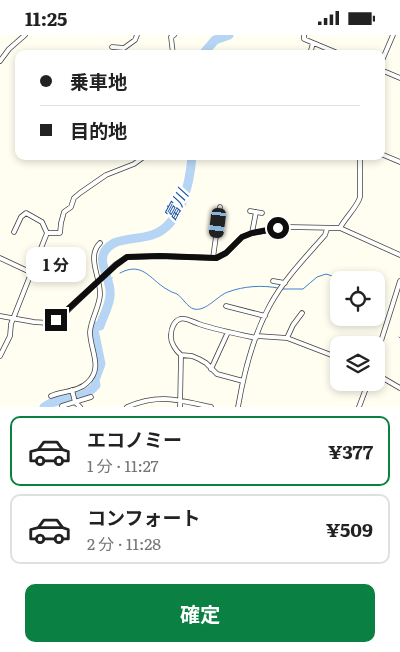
<!DOCTYPE html>
<html lang="ja">
<head>
<meta charset="utf-8">
<style>
  :root { --surface:#fff; --page:#f2f2f2; --text:#222; --muted:#767676; --line:#e0e0e0; --accent:#0b8043 }
  body { margin:0; font-family:Literata,"Noto Sans JP",serif; background:var(--page); color:var(--text); height:100vh; display:flex; flex-direction:column; font-size:19px; white-space:nowrap }
  * { box-sizing:border-box; margin:0 }
  p { font-size:16px; color:var(--muted) }
  .icon { flex:none; width:28px; height:28px; fill:none; stroke:currentColor; stroke-width:2; stroke-linecap:round; stroke-linejoin:round }
  .map { position:relative; height:372px; overflow:hidden }
  .details { display:flex; flex-direction:column; background:var(--surface); flex:1 }
  .details>* { flex:none }
  .guide { position:absolute; left:15px; top:15px; width:370px; height:110px; border-radius:10px; box-shadow:0 2px 8px #0003; display:grid; align-content:center; height:110px; padding:0 25px; background:var(--surface) }
  .fabs { position:absolute; left:330px; top:236px; display:grid; gap:10px }
  .fabs a { display:grid; place-items:center; width:55px; height:55px; border-radius:10px; background:var(--surface); box-shadow:0 2px 8px #0003; font-size:25px }
  .end { position:absolute; width:22px; height:22px; margin:-11px; border:6px solid #0e0e0e; background:#fff; box-shadow:0 0 0 2px #fff }
  .from { border-radius:50% }
  .bubble { position:absolute; height:35px; border-radius:10px; background:var(--surface); box-shadow:0 2px 8px #0003; font-size:16px; font-weight:700; line-height:35px; text-align:center }
  .car { position:absolute; width:15px; height:30px; margin:-15px -8px; border-radius:6px; box-shadow:0 0 4px 1px #0007; background:linear-gradient(#222 24%,#8ab4d8 0 40%,#222 0 76%,#8ab4d8 0 86%,#222 0) }
  .guide b { display:flex; align-items:center; gap:18px; height:48px; font-size:19px }
  .guide b+b { border-top:1px solid var(--line) }
  .guide i { width:12px; height:12px; background:var(--text) }
  ul { padding:9px 0 0; list-style:none }
  li { display:flex; align-items:center; gap:15px; height:70px; margin:0 10px 8px; padding:0 15px; border:2px solid var(--line); border-radius:10px }
  li div { flex:1 }
  li b { display:block; font-size:19px }
  li em { font-style:normal; font-weight:700 }
  li.selected { border-color:var(--accent) }
  li>.icon { width:45px; height:45px; stroke-width:1.5 }
  .action { display:flex; gap:10px; margin-top:auto; padding:10px 25px }
  .action a { flex:1; height:58px; border-radius:10px; background:var(--accent); color:#fff; font-size:20px; font-weight:700; line-height:58px; text-align:center }
  .status { display:flex; justify-content:space-between; align-items:center; height:35px; padding:0 25px; background:var(--surface); direction:ltr }
  .status svg { height:14px; fill:currentColor }
  .map>svg:first-child { display:block }
  .lines { fill:none; stroke-linecap:round; stroke-linejoin:round }
  .stream { stroke:#3e80ca; stroke-width:1 }
  .river { stroke:#b6d5f5; stroke-width:9 }
  .street-casing { stroke:#414141; stroke-width:5.5 }
  .street { stroke:#fff; stroke-width:4 }
  .route { stroke:#0e0e0e; stroke-width:6 }
  .labels { text-anchor:middle; stroke-width:5; stroke-linejoin:round; paint-order:stroke }
  .water-label { font-size:16px; font-style:italic; fill:#1a539d; stroke:#fff }
</style>
</head>
<body>
<div class="status"><b>11:25</b><svg viewBox="0 0 49 12"><path d="M0 12V9h3v3zM5 12V6h3v6zM10 12V3h3v9zM15 12V0h3v12zM26 1h20v11H26zM47 4h2v5h-2z"/></svg></div>
<div class="map">
<svg width="400" height="372" viewBox="0 0 400 372">
  <rect width="100%" height="100%" fill="#fffef0"/>
  <g class="lines">
    <path class="stream" d="M120,238C144,225 151,247 170,256C171,257 175,258 177,259C183,263 187,272 194,274C206,277 218,260 228,257C244,251 262,250 278,253
      M109,247L112,243
      M282,254H303L317,242L326,239L345,245
      M399,302L400,303"/>
    <path class="river" d="M203,19L215,5L229,0
      M44,372C60,360 83,367 96,350L95,345L101,329L94,295L95,291H100C103,281 109,272 110,261C113,242 89,222 114,208C126,203 139,204 152,200C181,191 190,148 192,121"/>
    <defs>
      <path id="street" d="M304,0V4L340,19
        M112,12L124,13L135,5L137,0
        M173,19L171,2L174,0
        M310,19L313,8
        M0,26L9,14L25,0
        M381,28L393,0
        M381,35L400,43
        M381,119L400,127
        M250,176L262,178
        M340,193C345,183 358,171 360,162V121
        M14,197L21,182L26,178L42,187L47,198
        M252,198L256,177
        M0,223L30,237
        M213,223L220,172
        M273,246L285,248
        M226,271L265,281
        M0,281L34,287L49,288L62,281L116,229L127,222L160,221L217,223L226,218L242,202L252,198L289,192L340,193L400,220
        M257,301L287,303L339,323
        M287,303L293,290L302,278
        M181,320L192,321L199,324L206,328L217,339L243,346
        M0,321L10,301L11,289L47,198H60L61,188L64,177L71,172L74,163L80,158L106,140L134,129L145,121
        M376,322L400,246
        M211,334L228,297
        M376,339L400,353
        M72,355L75,367L80,372
        M51,361C62,356 78,357 87,348C104,333 90,315 90,297C91,284 99,273 100,260C101,243 86,222 100,208
        M62,371L91,362
        M127,372C159,358 179,365 211,372
        M180,372L181,320C176,316 170,307 171,300C171,294 174,286 180,284C185,282 193,287 199,289C217,295 237,299 256,303
        M238,372C244,337 253,301 270,270C284,244 306,222 325,200L327,194
        M359,372L368,348"/>
    </defs>
    <use href="#street" class="street-casing"/>
    <use href="#street" class="street"/>
  </g>
  <g class="lines">
    <path class="route" d="M56,285L116,230L127,222L160,221L216,223L226,218L242,202L252,198L278,193"/>
  </g>
  <g class="labels">
    <g class="water-label">
      <text transform="translate(176 170) rotate(-62)" y="6">富川</text>
    </g>
  </g>
</svg>
<div class="fabs">
<a><svg class="icon" aria-label="locate" viewBox="0 0 24 24"><circle cx="12" cy="12" r="6"/><path d="M12 2v4M12 18v4M2 12h4M18 12h4"/></svg></a>
<a><svg class="icon" aria-label="layers" viewBox="0 0 24 24"><path d="M12 4l9 5-9 5-9-5zM3 14l9 5 9-5"/></svg></a>
</div>
<i class="end from" style="left:278px;top:193px"></i>
<i class="end" style="left:56px;top:285px"></i>
<div class="bubble" style="left:26px;top:212px;width:60px">1 分</div>
<i class="car" style="left:218px;top:188px;rotate:187deg"></i>
<div class="guide">
<b><i class="from"></i>乗車地</b>
<b><i></i>目的地</b>
</div>
</div>
<section class="details">
<ul>
<li class="selected"><svg class="icon" aria-label="car" viewBox="0 0 24 24"><path d="M5 17H2v-5l4-1 3-4h7l3 4 3 1v5h-3M9 17h6M6 11h13"/><circle cx="7" cy="17" r="2"/><circle cx="17" cy="17" r="2"/></svg><div><b>エコノミー</b><p>1 分 · 11:27</p></div><em>¥377</em></li>
<li><svg class="icon" aria-label="car" viewBox="0 0 24 24"><path d="M5 17H2v-5l4-1 3-4h7l3 4 3 1v5h-3M9 17h6M6 11h13"/><circle cx="7" cy="17" r="2"/><circle cx="17" cy="17" r="2"/></svg><div><b>コンフォート</b><p>2 分 · 11:28</p></div><em>¥509</em></li>
</ul>
<div class="action"><a>確定</a></div>
</section>
</body>
</html>
